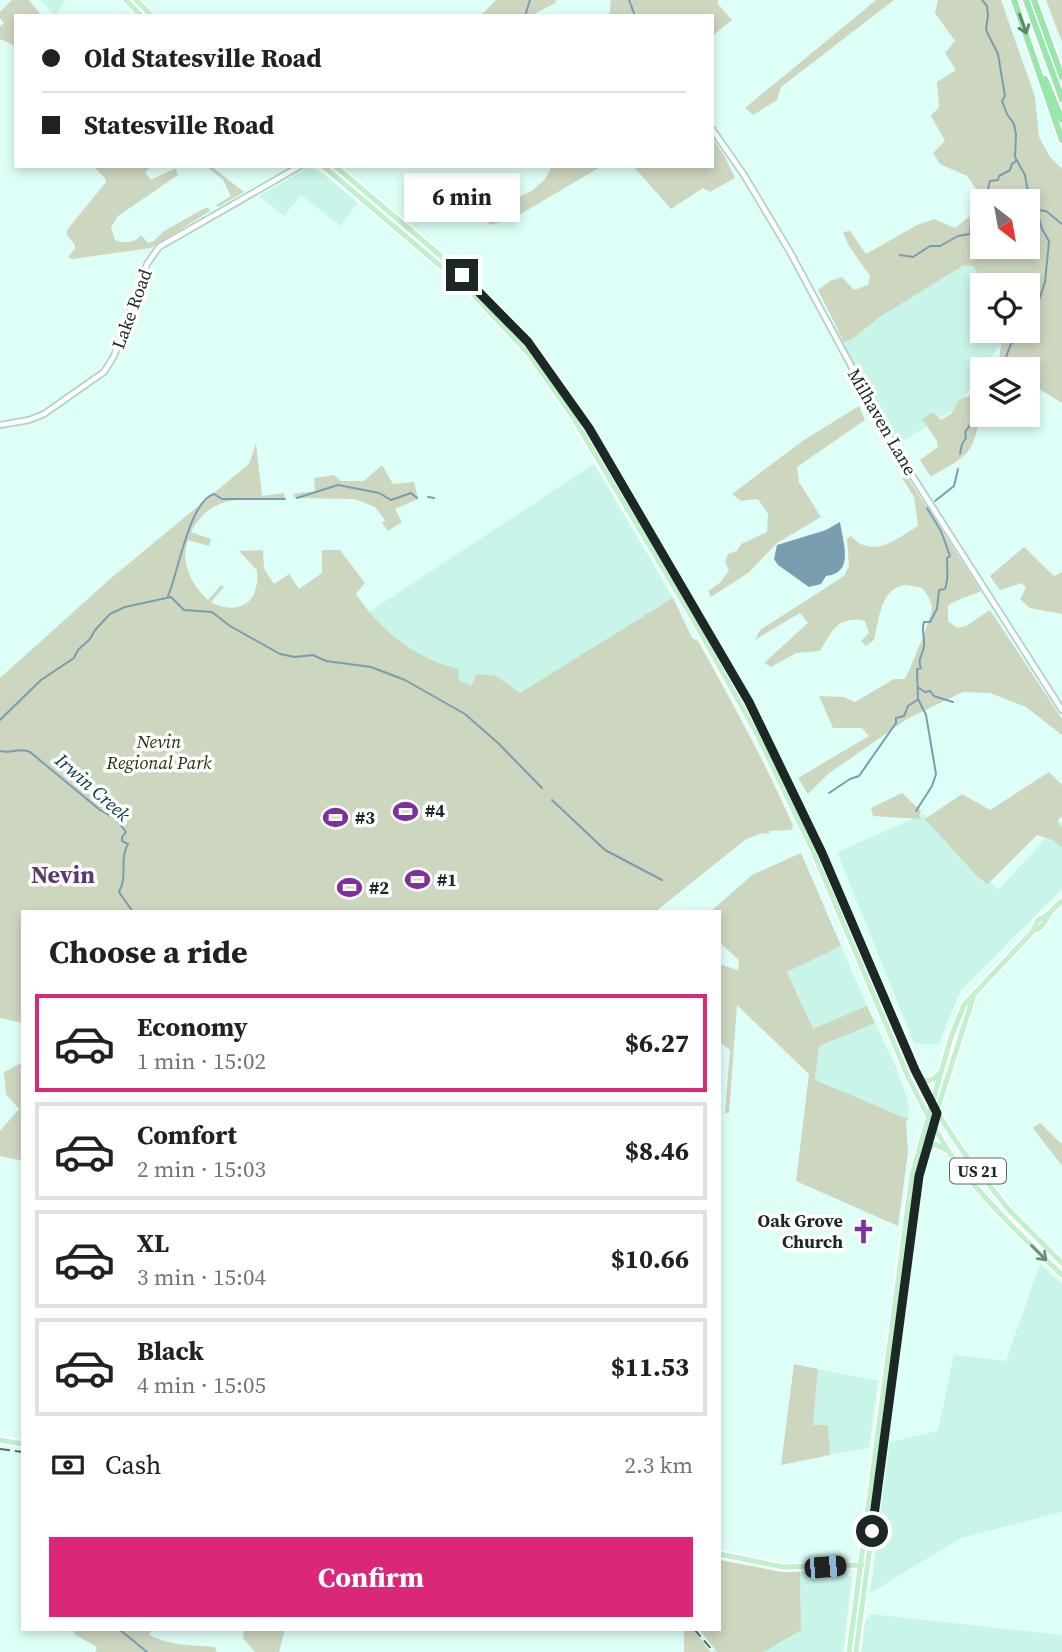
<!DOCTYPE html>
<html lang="en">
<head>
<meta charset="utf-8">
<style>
  :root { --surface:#fff; --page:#f6f6f6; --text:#202124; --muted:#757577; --line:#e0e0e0; --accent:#db2777 }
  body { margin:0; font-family:"Source Serif 4",serif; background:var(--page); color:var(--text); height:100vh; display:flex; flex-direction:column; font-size:26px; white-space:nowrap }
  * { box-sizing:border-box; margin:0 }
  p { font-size:23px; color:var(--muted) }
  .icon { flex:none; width:38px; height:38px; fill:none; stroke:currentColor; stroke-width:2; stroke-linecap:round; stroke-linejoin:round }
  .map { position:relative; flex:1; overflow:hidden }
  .drawer { position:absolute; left:21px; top:910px; width:700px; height:721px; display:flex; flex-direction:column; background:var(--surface); border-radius:0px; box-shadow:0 4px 10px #0003 }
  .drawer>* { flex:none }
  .guide { position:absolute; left:14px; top:14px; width:700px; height:154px; border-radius:0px; box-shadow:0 4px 10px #0003; display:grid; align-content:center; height:154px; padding:0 28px; background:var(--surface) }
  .needle { width:46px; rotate:149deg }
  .controls { position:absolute; left:970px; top:189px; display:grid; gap:14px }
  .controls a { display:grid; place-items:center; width:70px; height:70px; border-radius:0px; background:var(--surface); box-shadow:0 4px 10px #0003; font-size:35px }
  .end { position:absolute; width:32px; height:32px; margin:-16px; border:9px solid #1c2825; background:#fff; box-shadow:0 0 0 4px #fff }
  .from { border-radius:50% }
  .bubble { position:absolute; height:49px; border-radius:0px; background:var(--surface); box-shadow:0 4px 10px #0003; font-size:23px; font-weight:700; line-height:49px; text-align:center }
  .car { position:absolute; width:21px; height:42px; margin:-21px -10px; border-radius:9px; box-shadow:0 0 5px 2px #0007; background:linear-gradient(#222 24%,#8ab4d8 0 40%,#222 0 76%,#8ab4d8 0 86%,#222 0) }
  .guide b { display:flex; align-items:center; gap:24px; height:66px; font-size:26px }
  .guide b+b { border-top:2px solid var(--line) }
  .guide i { width:18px; height:18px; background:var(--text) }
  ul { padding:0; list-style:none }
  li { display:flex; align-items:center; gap:21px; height:98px; margin:0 14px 10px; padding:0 14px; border:4px solid var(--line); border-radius:0px }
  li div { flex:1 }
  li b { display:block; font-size:26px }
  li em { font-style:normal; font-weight:700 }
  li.on { border-color:var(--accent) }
  li>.icon { width:63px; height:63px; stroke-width:1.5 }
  h2 { padding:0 28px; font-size:32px; line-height:84px }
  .pay { display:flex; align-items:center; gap:18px; height:77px; padding:0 28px; font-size:26px }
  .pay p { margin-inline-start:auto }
  .button { display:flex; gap:14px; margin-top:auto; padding:14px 28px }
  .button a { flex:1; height:80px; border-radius:0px; background:var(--accent); color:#fff; font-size:28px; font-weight:700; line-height:80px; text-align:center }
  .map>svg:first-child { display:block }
  .built { fill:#c9f4e9 }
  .green { fill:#cdd6bf; fill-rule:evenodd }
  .water { fill:#7b9db0 }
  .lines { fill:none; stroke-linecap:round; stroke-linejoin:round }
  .stream { stroke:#7b9db0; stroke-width:2 }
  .minor-casing { stroke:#b1d1c9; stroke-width:8 }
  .major-casing { stroke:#fff; stroke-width:9 }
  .highway-casing { stroke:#fff; stroke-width:10 }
  .minor { stroke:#fff; stroke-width:4.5 }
  .major { stroke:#bff1cc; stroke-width:5 }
  .highway { stroke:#95e7aa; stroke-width:6 }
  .rail { stroke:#586a66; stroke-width:2; stroke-dasharray:10 5; stroke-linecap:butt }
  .oneway { stroke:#588868 }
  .oneway2 { stroke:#6e8c78 }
  .route { stroke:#1c2825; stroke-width:9 }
  .labels { text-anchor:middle; stroke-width:7; stroke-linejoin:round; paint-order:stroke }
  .shield { fill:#fff; stroke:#606866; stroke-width:2 }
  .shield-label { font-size:16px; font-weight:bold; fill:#1c2825 }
  .street-label { font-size:18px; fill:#1c2825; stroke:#fff }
  .park-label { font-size:18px; font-style:italic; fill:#253109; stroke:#fff }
  .poi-label { font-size:18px; font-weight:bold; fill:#1c2825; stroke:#fff; text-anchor:start }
  .water-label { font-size:19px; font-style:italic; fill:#03354b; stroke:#fff }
  .district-label { font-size:24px; font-weight:bold; fill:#5d366d; stroke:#fff }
</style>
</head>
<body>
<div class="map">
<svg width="1062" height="1652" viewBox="0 0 1062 1652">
  <rect width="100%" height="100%" fill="#defff7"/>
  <path class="built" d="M41,0H66L55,16Z
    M309,167L323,174L358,203L340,226L301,195L284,216L259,196Z
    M974,246L998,285H982V331H1010L982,369L959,406L895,446L833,334Z
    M594,464L673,598L449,748L369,612Z
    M924,814L998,890L1062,821V889L961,990L938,1045L914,1043L837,852Z
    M841,946L867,1006L813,1030L787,971Z
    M875,1023L895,1065L906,1095L909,1106L908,1119L815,1080L819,1046Z
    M1040,1264L1062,1284V1512L961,1538L870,1593L890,1442L938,1431L954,1355L1006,1361Z
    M818,1369L878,1381L869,1448L830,1455L828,1425L813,1426Z
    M843,1570L852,1578L843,1652H764L801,1630L800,1572Z
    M871,1614L1062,1635V1652H861L865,1621Z"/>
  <path class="green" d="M12,0H29L41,15L16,16V46L0,39V26L4,23L0,18V12Z
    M496,0H556L555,3L531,16H480Z
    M611,0H719L717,3L732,20L712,36V16H609Z
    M876,0H894L781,87L777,100L753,115L745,108Z
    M938,0H1001L1035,97L1039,137L1050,157L1062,169V403L1038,388L1027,393V369H990L998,367L1002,338L1014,331H1027V285H985L973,266L964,265L881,316L852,339L844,342L818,290L830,281L842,277L854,290L868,285L870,276L849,246L843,232L850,231L866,254L917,225L934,219L955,228L969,217L977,190L967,176L940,164L933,153L945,141L931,116L939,107L937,82L956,70L945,53L955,41L935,13ZM982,201H1027V247H982Z
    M1046,0H1062V42Z
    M712,138L724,155L735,178L710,192L703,188L671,209L633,166H712Z
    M93,166H151L145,173L151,180L174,169H176L178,175L118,216L111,227L115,240C124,244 135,243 141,235L148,243L154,241L164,231L205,208H208L210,211L151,248L72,259L68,257L75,249V245L67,235V230L106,182L105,178Z
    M206,166H211L244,192L218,207L216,205L231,196L223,180Z
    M552,166H602L512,219L490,225L476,205L480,189L494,205L498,219L507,215L515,199L532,191L545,179Z
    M982,371V415H988C974,426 979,431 972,445C965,460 944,468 931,477L920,460L938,447L937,441L922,419L933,412L941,420L951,414L959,400L969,396L977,390L974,378Z
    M859,406L865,420L797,467L799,482L821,517L777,543L748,573L711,597L708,591L721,582L729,570L725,562L728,554L737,551L741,544L767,532L768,514L758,499L741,501L732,494L804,440Z
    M256,443L262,496L284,493L285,498C245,500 212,492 191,532L211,539L209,546L188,540C180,562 191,585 208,600L221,585L224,587L211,602C228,612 252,610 256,587C258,582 257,575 257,570L239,551L263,550L264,569L274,584L289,574L299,589L322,573V550H340L365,583L356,594C382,632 413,657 458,669L459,680L471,686L477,674L496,676L520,693L673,598L692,638L698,641C732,702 765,762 793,826L791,830L769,831L770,833L759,834L745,840L655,912H23V1023L0,1018V678L110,579L249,464Z
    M382,465L393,484L414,482L418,499L395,509L402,522L388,531L382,523L385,520L375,507L355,499L294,498L293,494L315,491L314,478L334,475L341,481H364Z
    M906,475L981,591C969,597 958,598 948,606V621L957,628L966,626L990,610L1062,719V735L1026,707L990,693L963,692L907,719L828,774L808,794L798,778L869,736L862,728H833L819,696L844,697L855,702L894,679H905C910,670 933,614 932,607C931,600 926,593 922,588C917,587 910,585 905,585C880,588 879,621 874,640L866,646L861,641L869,633L865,621C838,615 832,631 820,651L796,653L771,667L764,663L808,623L800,613L755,640L760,630L844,576L849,566L847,539L851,536C873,560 896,539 918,526L914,497L902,478Z
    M1024,547L1054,576L1062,572V614L1030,608L1020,599L1026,588L1022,583L1000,590L990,576Z
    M1049,772L1062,785V816L1058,821L1062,829V847L1053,840L1037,835L988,884L977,876L925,819L962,794L990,810Z
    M902,793L921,811L919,819L873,816L871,808Z
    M801,853L841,946L787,972L813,1029L867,1006L875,1023L819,1046L815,1080L908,1119L906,1123L908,1152L898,1226L796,1181L809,1074L737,1005L729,1113H725L730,1050L720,1042L719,1038V964L738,970L739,960L719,942V912H710L752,875Z
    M23,1062V1161L0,1156V1131L19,1109L6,1094L4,1072Z
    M1040,1123L1062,1144V1166L1033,1128Z
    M794,1364L818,1369L813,1425H828L830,1455L781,1465Z
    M719,1560L782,1572H800L801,1630L764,1652H717L699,1629H719Z
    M73,1629H152L149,1635C169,1646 192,1645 215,1647L217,1652H95L97,1647L74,1634Z
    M244,1629H285L279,1652H255L243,1638Z
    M682,1629H692L711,1652H684V1631Z"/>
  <path class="water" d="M840,522C843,543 855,573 826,576L821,584L809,587L778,565L774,559L777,545L826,530Z"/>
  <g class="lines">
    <path class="stream" d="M629,0L635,16
      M982,0L987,6L988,15L986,30L998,54L1005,96L1002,101L1007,114L1014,124L1016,135L1015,157L1025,175L1027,187L1035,205L1042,229L1049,241L1045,282L1039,300L1031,315V326L1028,332C1009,333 1009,355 1001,369
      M525,16L530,0
      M985,201L990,181L998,180L999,176L1010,170L1012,164L1016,161
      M1037,210L1046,211L1062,224
      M900,255L913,257L930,246H940L958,236L970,234L971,223L978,220L982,212
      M960,454L962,444L966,438L965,432C978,414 981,416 975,394L982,391
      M428,497L434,498
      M297,498L338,485L379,493L391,500L411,493L417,498
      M935,501L954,486L958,469
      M168,596C178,573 190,500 214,494L222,499H285
      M919,688L925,692L930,691L934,696L953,702
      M0,720L41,680L74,658L78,650L90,639L95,630L110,614L125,607L171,597L184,610L212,612L230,626L280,654L295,657L313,655L326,661L371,667L405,680L465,714L498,743L542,788
      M0,751C11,754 20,747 30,752L100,810L116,819L126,832L122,837V841L128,844C119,860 128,876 119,892L133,912
      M829,793L850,779L859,776L896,723V718L904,716L908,706L917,700
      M552,800L605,850L662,880
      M916,811L932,786L936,774L926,715L918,699L917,669L921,668C917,658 923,656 924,646C925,637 921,631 924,622H930L937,609L939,590L945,589C949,578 947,568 947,558L950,556L941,531L927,508
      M119,1629L147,1652"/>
    <defs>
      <path id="minor" d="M712,129L744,175L790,252L899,455L1062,710
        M0,425L29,420L44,414L104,372L114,356L147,264L159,247L300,166"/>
      <path id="major" d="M126,0L141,16
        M136,0L152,16
        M323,166L470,291L528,353L571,414L693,619L757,734L812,849L909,1079C922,1105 935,1131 951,1155C983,1200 1023,1237 1062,1275
        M335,166L442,257L497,308L540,356L589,427L749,702L815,838L932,1104L961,1149L1009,1210L1062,1263
        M1033,931L1038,920L1049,914
        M919,1077C927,1083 933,1081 940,1073
        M926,1152L935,1144L946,1150
        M0,1440L23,1444
        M719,1554L783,1567L862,1565
        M849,1652L912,1175L951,1037L964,1005L1033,931C1044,927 1044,923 1049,914C1052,910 1058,905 1062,901
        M856,1652L919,1176L931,1129L973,998"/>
      <path id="highway" d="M1014,0L1062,140
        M1026,0L1062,99
        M1034,0L1062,77
        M1045,79L1062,120"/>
    </defs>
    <use href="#minor" class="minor-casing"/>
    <use href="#major" class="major-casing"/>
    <use href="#highway" class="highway-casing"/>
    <use href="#minor" class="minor"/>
    <use href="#major" class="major"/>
    <use href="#highway" class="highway"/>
    <path class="rail" d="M0,1449L23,1452
      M694,1629L714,1652"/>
  </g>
  <defs><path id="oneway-shaft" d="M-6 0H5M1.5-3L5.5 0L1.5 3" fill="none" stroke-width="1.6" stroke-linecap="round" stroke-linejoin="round" transform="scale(1.75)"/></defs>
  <use class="oneway" href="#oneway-shaft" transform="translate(1023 24) rotate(70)"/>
  <use class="oneway2" href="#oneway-shaft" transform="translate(1039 1253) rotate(45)"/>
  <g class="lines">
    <path class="route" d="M462,275L528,342L589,428L749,702L822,853L915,1070L937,1113L919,1176L872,1531"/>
  </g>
  <defs>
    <symbol id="stadium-bare" viewBox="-9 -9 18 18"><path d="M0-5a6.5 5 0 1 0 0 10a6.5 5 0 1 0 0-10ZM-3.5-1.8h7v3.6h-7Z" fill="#802f9e" stroke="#fff" stroke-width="2.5" paint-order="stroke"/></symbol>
    <symbol id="church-bare" viewBox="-9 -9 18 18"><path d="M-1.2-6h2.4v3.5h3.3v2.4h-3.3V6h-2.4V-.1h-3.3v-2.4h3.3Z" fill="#802f9e" stroke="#fff" stroke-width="2.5" paint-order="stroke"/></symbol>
  </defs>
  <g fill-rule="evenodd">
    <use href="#stadium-bare" x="388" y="794" width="35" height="35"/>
    <use href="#stadium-bare" x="318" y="800" width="35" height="35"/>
    <use href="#stadium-bare" x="400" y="862" width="35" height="35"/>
    <use href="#stadium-bare" x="332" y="870" width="35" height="35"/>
    <use href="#church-bare" x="846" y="1214" width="35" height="35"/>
  </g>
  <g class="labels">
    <rect class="shield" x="950" y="1158.5" width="56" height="25" rx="5"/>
    <g class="shield-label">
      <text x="978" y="1177">US 21</text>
    </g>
    <g class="street-label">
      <text transform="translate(132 309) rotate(-70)" y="6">Lake Road</text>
      <text transform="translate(882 422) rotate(60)" y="6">Milhaven Lane</text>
    </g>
    <g class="park-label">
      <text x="159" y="748">Nevin<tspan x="159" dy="21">Regional Park</tspan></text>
    </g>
    <g class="poi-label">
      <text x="425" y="817">#4</text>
      <text x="355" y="824">#3</text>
      <text x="437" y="886">#1</text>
      <text x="369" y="894">#2</text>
      <text x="843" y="1227" text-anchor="end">Oak Grove<tspan x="843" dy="21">Church</tspan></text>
    </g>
    <g class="water-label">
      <text transform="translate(93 787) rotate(41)" y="7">Irwin Creek</text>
    </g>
    <g class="district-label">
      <text x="63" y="883">Nevin</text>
    </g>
  </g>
</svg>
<div class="controls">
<a><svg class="needle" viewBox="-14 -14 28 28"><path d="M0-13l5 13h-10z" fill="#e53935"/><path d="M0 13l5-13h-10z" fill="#757577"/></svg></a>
<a><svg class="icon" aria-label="locate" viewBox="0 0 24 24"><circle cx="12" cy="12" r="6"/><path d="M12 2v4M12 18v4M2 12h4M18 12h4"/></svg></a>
<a><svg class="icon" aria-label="layers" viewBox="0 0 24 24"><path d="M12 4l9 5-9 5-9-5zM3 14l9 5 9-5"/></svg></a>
</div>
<i class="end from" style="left:872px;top:1531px"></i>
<i class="end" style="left:462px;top:275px"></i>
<div class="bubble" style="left:404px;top:173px;width:116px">6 min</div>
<i class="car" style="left:825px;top:1567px;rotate:85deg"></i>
<div class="guide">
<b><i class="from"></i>Old Statesville Road</b>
<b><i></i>Statesville Road</b>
</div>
<section class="drawer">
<h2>Choose a ride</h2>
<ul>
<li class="on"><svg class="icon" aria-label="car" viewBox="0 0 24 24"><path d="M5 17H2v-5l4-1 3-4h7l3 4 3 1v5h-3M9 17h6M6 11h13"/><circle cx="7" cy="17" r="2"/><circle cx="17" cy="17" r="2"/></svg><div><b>Economy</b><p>1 min · 15:02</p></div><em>$6.27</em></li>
<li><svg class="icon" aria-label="car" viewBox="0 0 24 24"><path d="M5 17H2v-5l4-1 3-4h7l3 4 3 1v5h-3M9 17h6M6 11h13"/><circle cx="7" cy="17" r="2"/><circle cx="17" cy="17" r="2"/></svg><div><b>Comfort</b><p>2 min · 15:03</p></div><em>$8.46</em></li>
<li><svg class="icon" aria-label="car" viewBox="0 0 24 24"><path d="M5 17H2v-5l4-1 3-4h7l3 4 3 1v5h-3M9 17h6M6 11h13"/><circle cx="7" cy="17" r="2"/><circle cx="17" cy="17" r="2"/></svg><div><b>XL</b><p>3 min · 15:04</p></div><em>$10.66</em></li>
<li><svg class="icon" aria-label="car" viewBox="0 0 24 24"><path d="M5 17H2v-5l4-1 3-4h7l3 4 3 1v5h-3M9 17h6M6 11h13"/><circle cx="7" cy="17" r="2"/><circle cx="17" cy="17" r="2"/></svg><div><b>Black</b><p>4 min · 15:05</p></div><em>$11.53</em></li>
</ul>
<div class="pay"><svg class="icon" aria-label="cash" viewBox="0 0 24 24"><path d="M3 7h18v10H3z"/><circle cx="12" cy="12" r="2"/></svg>Cash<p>2.3 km</p></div>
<div class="button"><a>Confirm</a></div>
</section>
</div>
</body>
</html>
